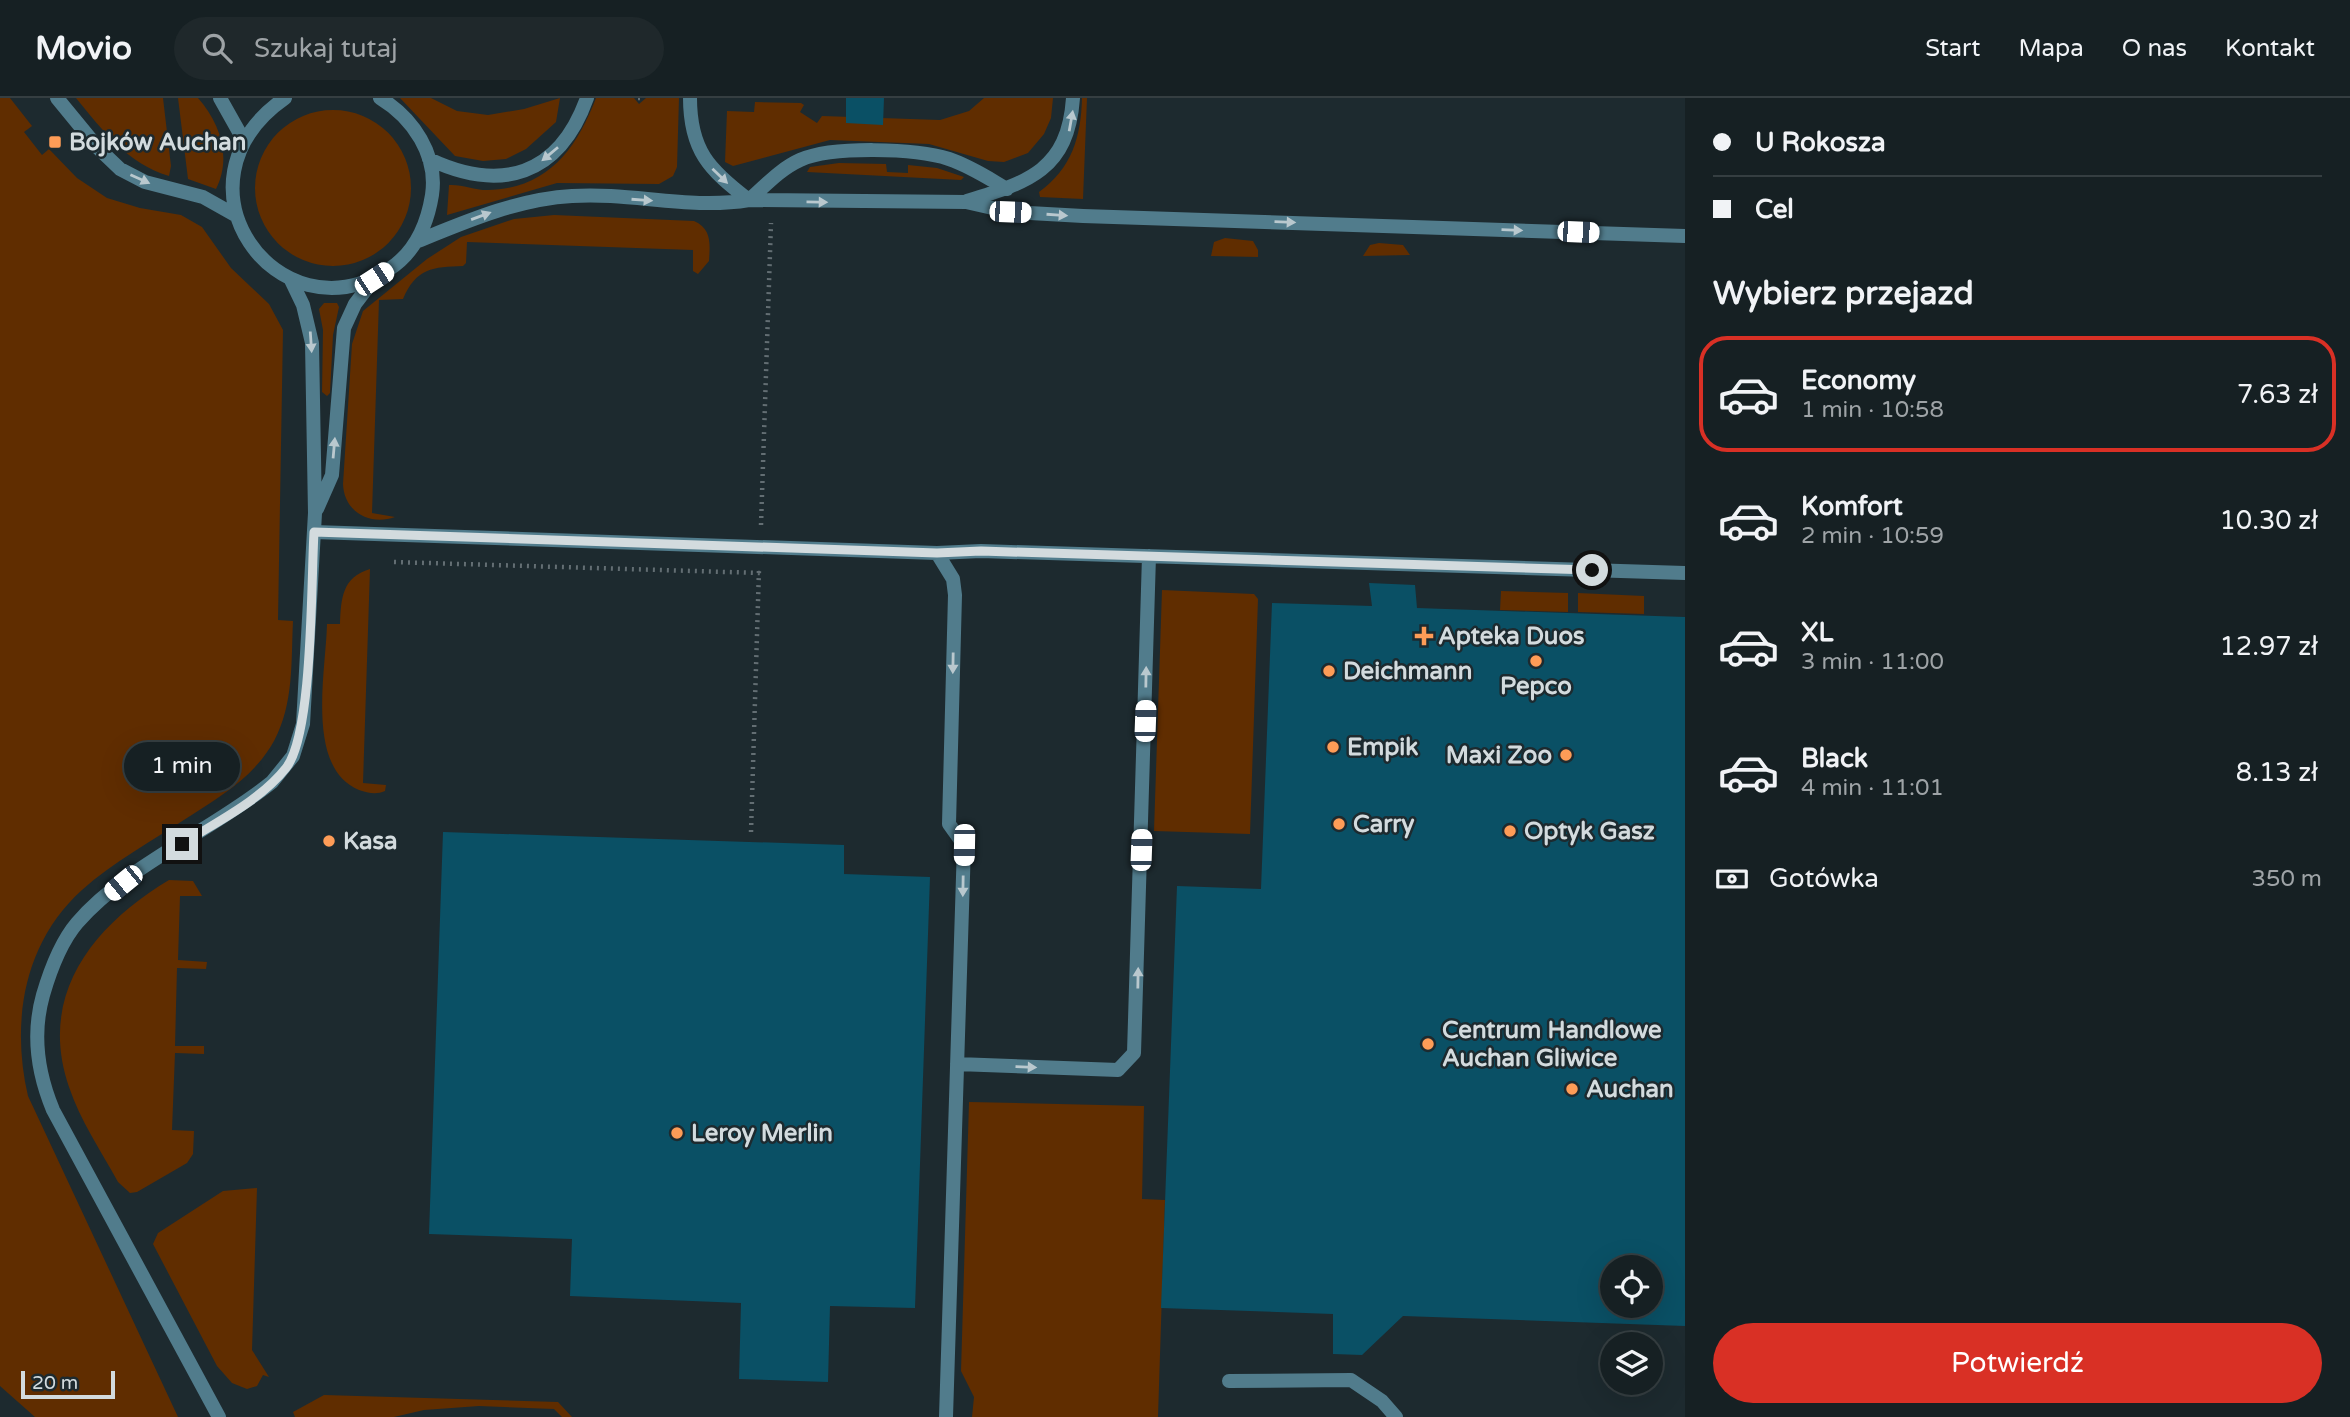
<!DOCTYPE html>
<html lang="pl">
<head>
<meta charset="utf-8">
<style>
  :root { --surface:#162023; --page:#1f282b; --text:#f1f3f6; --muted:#9ea3a6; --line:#353e41; --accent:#d93025 }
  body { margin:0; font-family:"Varela Round",sans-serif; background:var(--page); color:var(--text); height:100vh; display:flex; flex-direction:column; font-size:26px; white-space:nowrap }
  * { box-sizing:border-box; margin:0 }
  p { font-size:23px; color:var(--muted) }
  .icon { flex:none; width:38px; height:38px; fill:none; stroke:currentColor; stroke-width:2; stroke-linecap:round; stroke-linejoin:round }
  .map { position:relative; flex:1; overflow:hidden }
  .details { display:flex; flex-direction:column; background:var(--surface); width:665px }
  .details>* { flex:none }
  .guide { display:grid; align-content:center; height:154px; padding:0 28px; background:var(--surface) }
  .tools { position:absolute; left:1600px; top:1157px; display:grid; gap:14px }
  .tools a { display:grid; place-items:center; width:63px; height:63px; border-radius:50%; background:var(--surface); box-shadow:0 7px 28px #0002,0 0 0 2px var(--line); font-size:35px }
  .scale { position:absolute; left:21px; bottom:18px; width:94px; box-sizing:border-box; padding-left:7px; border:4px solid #d3dbde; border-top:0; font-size:19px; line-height:24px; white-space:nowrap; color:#d3dbde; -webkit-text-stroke:5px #1d2a2f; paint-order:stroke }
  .end { position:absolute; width:32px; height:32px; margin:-16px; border:9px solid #d3dbde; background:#111; box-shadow:0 0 0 4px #111 }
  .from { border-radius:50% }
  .bubble { position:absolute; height:49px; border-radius:24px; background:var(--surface); box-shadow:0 7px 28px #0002,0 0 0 2px var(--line); font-size:23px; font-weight:600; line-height:49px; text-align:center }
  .car { position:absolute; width:21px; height:42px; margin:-21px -10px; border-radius:9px; box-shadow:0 0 5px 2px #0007; background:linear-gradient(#fff 24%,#345 0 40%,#fff 0 76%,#345 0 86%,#fff 0) }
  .guide b { display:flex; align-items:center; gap:24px; height:66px; font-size:26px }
  .guide b+b { border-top:2px solid var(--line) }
  .guide i { width:18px; height:18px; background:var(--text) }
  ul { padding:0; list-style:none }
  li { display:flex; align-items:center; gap:21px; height:116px; margin:0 14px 10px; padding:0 14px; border:4px solid transparent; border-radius:28px }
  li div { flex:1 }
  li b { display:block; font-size:26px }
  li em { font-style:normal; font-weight:600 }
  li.on { border-color:var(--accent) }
  li>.icon { width:63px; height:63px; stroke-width:1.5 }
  h2 { padding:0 28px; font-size:32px; line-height:84px }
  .pay { display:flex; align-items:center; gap:18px; height:77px; padding:0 28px; font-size:26px }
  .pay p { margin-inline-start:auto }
  .cta { display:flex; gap:14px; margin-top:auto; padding:14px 28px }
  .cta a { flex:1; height:80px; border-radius:42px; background:var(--accent); color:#fff; font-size:28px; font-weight:600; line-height:80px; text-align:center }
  header { display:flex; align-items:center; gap:42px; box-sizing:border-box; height:98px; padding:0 35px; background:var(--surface); border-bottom:2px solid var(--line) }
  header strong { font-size:33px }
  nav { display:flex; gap:38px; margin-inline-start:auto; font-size:24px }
  .search { width:490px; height:63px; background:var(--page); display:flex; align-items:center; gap:18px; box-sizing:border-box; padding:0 24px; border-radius:38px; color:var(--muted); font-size:26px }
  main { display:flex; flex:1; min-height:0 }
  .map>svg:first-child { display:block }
  .green { fill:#602d00 }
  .building { fill:#0a5065; fill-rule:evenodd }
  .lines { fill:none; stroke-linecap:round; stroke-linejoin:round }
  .path { stroke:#636e73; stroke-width:4.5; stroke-dasharray:2 5; stroke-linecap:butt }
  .lane { stroke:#517c8c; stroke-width:14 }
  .oneway { fill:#b9c8ce }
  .route { stroke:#d3dbde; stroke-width:9 }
  .poi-dot { fill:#fe9c57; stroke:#1d2a2f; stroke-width:2.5 }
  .labels { text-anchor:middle; stroke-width:5; stroke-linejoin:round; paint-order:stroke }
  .poi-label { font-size:24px; font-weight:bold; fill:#d3dbde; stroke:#1d2a2f; text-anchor:start }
</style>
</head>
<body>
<header>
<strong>Movio</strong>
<div class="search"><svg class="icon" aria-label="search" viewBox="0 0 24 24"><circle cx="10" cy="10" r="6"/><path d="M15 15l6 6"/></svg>Szukaj tutaj</div>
<nav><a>Start</a><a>Mapa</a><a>O nas</a><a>Kontakt</a></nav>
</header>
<main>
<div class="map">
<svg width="1685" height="1319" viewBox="0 0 1685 1319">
  <rect width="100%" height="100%" fill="#1d2a2f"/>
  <path class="green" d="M0,0H10L32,28L24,34L42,57L49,51L77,80L107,100L140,110L181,117L202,129L231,170L269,206L283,232L278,522L293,523C291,563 294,606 274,643C254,679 221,698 187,720C152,743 113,764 82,792C23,845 11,925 28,998L178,1319H35L0,1288Z
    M76,0H163L171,68L169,78C128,66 102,32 76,0Z
    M178,0H198C220,25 232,59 216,91L188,81Z
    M400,0H431L457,13L488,17L524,11L560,0L556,24L526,51L506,61L483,63L455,58Z
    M596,0H634L639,6L646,0H679L677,69L673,78L659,86L557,85L447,117L449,87C461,86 474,92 487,92C547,91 576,52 596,0Z
    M984,0H1053L1051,20L1044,36L1028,55L1004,64L988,63L929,46L830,42L733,68L725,64L727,13L754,14L755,4L801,5L804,7L800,14L817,25L822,18L940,22L969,13Z
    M1082,0H1087L1083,101L1040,99L1039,94C1072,70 1081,39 1082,0Z
    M255 90a78 78 0 1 1 156 0a78 78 0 1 1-156 0Z
    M839,65L886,66L887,74L908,75V67L937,70L964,79L961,82L807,74L810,69Z
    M554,117L694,123C712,131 710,146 709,163L698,176L693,173V152L467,144L466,165L463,168C433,169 416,170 403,201L379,202L372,415L395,419C370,428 344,414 343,386L352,246L363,213L427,161L461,139L514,121Z
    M1225,140L1253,143L1258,152V159L1211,158L1214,144Z
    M1379,145L1403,147L1410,157L1363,158L1370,147Z
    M324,205H337L339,209L333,237L330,295L327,298L322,294L323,232L319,211Z
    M370,471L363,685L386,687L385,693C376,697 368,695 359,692C305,670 326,573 327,526H340C341,501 342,479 370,471Z
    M1162,492L1254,496L1258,501L1250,736L1154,733Z
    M1501,493L1568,495V514L1500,512Z
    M1578,495L1644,498V516L1578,514Z
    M169,782L193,783L202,798H180L178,862L207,864L206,871L177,870L175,948H204V956L175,955L172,1032L194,1033L193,1056L187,1065L137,1094L130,1095L118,1084C101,1053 80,1022 69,989C37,896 94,827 169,782Z
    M969,1004L1144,1008L1142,1101L1165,1102L1158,1319H972L974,1299L961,1273Z
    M257,1090L252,1252L269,1279L263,1277L257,1288L247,1291L232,1285L217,1268L153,1146L158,1135L223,1093Z
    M324,1297L558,1304L572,1319H562L554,1311L479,1308L424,1312L394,1319H295L293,1314Z"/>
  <path class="building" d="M846,0H884L883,27L846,25Z
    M1369,485L1415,487L1417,510L1685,519V1228L1403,1218L1362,1257L1333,1256V1216L1161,1210L1177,788L1261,791L1272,505L1372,508ZM1612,1169H1650V1208H1612Z
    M443,734L844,747V776L930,779L915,1210L830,1208L828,1284L739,1281L741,1205L570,1198L572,1141L429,1136Z"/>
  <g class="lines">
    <path class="path" d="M638,0H641
      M761,427L771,125
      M394,464L760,475
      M751,734L759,471"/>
    <path class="lane" d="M57,0L98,50L120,71L145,84L203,99L235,117
      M220,0L243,41
      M285,0C163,85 278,243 388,172C415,155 427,128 432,97C438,57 413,20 380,0
      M690,0C690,52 709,72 749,102
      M429,61C501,95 559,78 587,0
      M749,102C765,88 780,71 800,62C832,48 915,50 949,61C970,68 988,80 1007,91
      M967,103C1029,84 1068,72 1073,0
      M418,143C467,123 518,101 572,98C631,94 690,112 749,102L966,104L1010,114L1083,118L1685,138
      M317,411L332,377L344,230L355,206L374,181
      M314,434L937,455L981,453L1685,475
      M937,455L953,481L955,497L949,726L964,747L946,1319
      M957,966L1118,972L1134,955L1149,458
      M1229,1283L1351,1282L1382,1303L1396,1319
      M219,1319L53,1012C38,976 32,936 43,897C50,873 60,845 77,825C126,768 213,732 272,684L293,658L303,626L315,415L312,245L303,207L290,180"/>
  </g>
  <defs><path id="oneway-solid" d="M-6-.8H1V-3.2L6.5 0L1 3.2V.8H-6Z" transform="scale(1.75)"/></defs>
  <g class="oneway">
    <use href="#oneway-solid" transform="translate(1071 23) rotate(-80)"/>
    <use href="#oneway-solid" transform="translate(550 56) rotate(140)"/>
    <use href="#oneway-solid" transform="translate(720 78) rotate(44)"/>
    <use href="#oneway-solid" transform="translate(140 81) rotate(24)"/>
    <use href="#oneway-solid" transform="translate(642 102) rotate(4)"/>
    <use href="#oneway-solid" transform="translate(817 104) rotate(1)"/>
    <use href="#oneway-solid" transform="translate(1057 117) rotate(4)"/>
    <use href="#oneway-solid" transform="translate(481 118) rotate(-20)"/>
    <use href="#oneway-solid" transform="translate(1285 124) rotate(2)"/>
    <use href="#oneway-solid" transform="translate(1512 132) rotate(2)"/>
    <use href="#oneway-solid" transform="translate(311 244) rotate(86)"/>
    <use href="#oneway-solid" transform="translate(334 350) rotate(-85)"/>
    <use href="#oneway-solid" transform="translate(953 565) rotate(91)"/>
    <use href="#oneway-solid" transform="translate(1146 579) rotate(-89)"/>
    <use href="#oneway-solid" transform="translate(963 788) rotate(91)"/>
    <use href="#oneway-solid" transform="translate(1138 880) rotate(-89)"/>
    <use href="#oneway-solid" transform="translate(1026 969) rotate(2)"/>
  </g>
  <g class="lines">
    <path class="route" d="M182,746C216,724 260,703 286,670C313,636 311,484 314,434L937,455L981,453L1592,472"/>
  </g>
  <g class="poi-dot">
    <rect x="48" y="37" width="14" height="14" rx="3.5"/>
    <path d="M1420.5 527.5h7v7h7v7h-7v7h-7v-7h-7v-7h7z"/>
    <circle cx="1536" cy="563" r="7"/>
    <circle cx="1329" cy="573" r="7"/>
    <circle cx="1333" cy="649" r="7"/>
    <circle cx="1566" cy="657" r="7"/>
    <circle cx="1339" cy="726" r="7"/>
    <circle cx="1510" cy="733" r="7"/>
    <circle cx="329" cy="743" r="7"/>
    <circle cx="1428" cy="946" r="7"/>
    <circle cx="1572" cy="991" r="7"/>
    <circle cx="677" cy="1035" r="7"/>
  </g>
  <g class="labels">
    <g class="poi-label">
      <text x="69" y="52">Bojków Auchan</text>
      <text x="1438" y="546">Apteka Duos</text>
      <text x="1343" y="581">Deichmann</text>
      <text x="1536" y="596" text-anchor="middle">Pepco</text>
      <text x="1347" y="657">Empik</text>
      <text x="1552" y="665" text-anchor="end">Maxi Zoo</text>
      <text x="1353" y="734">Carry</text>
      <text x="1524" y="741">Optyk Gasz</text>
      <text x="343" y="751">Kasa</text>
      <text x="1442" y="940">Centrum Handlowe<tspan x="1442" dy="28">Auchan Gliwice</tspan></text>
      <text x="1586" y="999">Auchan</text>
      <text x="691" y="1043">Leroy Merlin</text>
    </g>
  </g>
</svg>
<div class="tools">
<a><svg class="icon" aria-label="locate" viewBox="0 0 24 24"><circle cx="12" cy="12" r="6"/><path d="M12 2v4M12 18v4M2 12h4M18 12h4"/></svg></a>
<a><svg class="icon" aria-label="layers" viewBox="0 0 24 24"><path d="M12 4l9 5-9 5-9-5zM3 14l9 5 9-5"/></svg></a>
</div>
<div class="scale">20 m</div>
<i class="end from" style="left:1592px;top:472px"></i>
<i class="end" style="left:182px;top:746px"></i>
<div class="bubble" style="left:124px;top:644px;width:116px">1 min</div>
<i class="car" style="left:1010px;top:114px;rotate:92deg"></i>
<i class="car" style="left:1578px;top:134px;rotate:92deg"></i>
<i class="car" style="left:374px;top:181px;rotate:57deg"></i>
<i class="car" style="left:1145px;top:623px;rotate:2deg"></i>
<i class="car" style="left:964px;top:747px;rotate:181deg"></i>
<i class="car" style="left:1141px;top:752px;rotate:2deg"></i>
<i class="car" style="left:123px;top:785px;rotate:231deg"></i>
</div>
<section class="details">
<div class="guide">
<b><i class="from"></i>U Rokosza</b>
<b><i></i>Cel</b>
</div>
<h2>Wybierz przejazd</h2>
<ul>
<li class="on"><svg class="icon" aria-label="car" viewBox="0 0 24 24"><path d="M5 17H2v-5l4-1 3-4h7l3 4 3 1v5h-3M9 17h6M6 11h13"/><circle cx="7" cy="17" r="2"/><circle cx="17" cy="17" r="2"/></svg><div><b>Economy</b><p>1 min · 10:58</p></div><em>7.63 zł</em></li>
<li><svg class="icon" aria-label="car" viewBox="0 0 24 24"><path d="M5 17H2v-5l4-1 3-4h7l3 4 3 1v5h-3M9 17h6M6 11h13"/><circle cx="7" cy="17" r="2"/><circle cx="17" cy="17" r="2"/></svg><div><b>Komfort</b><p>2 min · 10:59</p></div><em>10.30 zł</em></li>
<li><svg class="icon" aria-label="car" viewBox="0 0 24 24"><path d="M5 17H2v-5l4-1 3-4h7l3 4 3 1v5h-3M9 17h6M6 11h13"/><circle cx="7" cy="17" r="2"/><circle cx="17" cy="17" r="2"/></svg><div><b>XL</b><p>3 min · 11:00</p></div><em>12.97 zł</em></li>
<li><svg class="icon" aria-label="car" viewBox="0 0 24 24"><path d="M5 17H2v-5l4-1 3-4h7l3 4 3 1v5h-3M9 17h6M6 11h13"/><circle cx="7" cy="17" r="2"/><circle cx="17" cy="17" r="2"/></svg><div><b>Black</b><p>4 min · 11:01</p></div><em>8.13 zł</em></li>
</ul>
<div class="pay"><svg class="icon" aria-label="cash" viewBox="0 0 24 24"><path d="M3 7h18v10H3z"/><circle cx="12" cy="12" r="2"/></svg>Gotówka<p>350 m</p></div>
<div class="cta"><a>Potwierdź</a></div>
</section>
</main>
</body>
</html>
